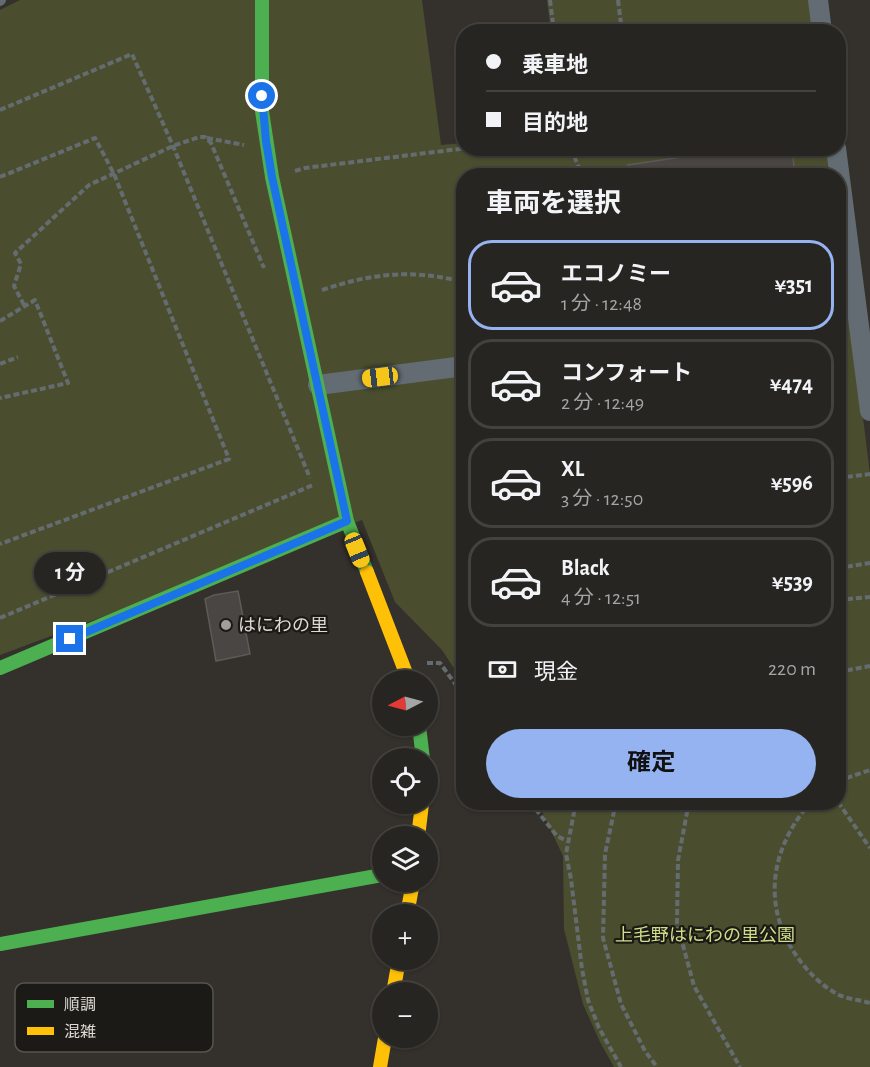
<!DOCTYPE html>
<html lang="ja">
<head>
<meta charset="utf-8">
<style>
  :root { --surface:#272521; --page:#33312e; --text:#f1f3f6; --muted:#a4a5a5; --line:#43423f; --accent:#95b2f1 }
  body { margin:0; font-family:"Alegreya Sans","Noto Sans JP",sans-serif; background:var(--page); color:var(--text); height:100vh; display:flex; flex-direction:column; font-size:22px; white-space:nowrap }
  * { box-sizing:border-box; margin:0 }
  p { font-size:20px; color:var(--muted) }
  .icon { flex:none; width:33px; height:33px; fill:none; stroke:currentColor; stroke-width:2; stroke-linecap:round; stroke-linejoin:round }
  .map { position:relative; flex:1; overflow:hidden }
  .sheet { position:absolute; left:456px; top:168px; width:390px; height:642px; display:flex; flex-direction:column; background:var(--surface); border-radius:24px; box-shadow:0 2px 4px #0004,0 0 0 2px var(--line) }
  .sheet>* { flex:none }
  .guide { position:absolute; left:456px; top:24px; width:390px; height:132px; border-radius:24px; box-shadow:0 2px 4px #0004,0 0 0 2px var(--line); display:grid; align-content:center; height:132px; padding:0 30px; background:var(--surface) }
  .needle { width:39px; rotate:264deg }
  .fabs { position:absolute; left:372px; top:670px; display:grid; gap:12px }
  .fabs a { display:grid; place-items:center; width:66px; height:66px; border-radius:50%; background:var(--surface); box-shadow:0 2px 4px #0004,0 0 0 2px var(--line); font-size:30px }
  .end { position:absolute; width:27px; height:27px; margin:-14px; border:8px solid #1a73e8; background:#fff; box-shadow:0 0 0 3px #fff }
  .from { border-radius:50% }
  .bubble { position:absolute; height:42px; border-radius:21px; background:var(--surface); box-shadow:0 2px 4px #0004,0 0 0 2px var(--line); font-size:20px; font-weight:700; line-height:42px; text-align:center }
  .car { position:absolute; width:18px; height:36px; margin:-18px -9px; border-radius:8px; box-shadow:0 0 4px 2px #0007; background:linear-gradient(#f5c518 24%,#345 0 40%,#f5c518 0 76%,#345 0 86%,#f5c518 0) }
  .guide b { display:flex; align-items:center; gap:21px; height:57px; font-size:22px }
  .guide b+b { border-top:2px solid var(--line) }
  .guide i { width:15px; height:15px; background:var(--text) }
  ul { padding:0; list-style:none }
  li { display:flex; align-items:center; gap:18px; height:90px; margin:0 12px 9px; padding:0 18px; border:3px solid var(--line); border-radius:24px }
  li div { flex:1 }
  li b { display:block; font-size:22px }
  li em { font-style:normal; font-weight:700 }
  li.current { border-color:var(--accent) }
  li>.icon { width:54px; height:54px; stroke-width:1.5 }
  h2 { padding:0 30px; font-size:27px; line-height:72px }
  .pay { display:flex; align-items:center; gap:15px; height:66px; padding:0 30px; font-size:22px }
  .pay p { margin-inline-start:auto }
  .action { display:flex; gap:12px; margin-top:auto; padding:12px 30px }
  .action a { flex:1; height:69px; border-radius:36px; background:var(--accent); color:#111; font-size:24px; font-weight:700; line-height:69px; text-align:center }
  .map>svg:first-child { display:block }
  .green { fill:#4a4e2f }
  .building { fill:#494643; stroke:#5d5a57; stroke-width:1.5 }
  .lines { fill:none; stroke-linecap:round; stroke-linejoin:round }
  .path { stroke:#656c70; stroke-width:4; stroke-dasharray:6 3; stroke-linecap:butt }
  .lane { stroke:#626c72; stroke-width:10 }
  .street { stroke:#626c72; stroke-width:20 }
  .fast { stroke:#4caf50; stroke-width:14 }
  .slow { stroke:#ffc107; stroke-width:14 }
  .route { stroke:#1a73e8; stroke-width:8 }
  .poi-dot { fill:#a29f99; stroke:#1c1a16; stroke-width:2 }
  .labels { text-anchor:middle; stroke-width:4.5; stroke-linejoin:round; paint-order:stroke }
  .poi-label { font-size:18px; fill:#dddad4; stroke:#1c1a16; text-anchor:start }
  .park-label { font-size:18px; fill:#cedf87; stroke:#1c1a16 }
  .key { fill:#1c1a16; stroke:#56544f; stroke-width:1.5 }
  .key-label { font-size:16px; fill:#dddad4 }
</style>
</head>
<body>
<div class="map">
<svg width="870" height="1067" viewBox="0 0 870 1067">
  <rect width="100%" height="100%" fill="#34312c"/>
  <path class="green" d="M20,0H422L441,145L463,143L464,148L829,149L832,175L464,176L463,682L442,650L395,602L362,520L0,655V10Z
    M547,0H809L813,31H551Z
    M839,225L870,474V1067H614L600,1042L583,1004L564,929L563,856L538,803L838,802Z"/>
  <path class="building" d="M701,148H792L795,176H629L628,165L702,154Z
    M238,591L250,654L216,661L205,599L214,595Z"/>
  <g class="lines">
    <path class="path" d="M550,0L554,32
      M618,0L622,32
      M0,110L132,54L173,146L310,478
      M207,138L244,145
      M571,148L582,176
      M295,171L305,168L467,148
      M0,177L95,138L114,174L229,459L0,544
      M322,290C373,273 411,269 464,282
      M24,305L14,286L21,264L15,253L89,185L173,146L199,137H205L211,143L264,268
      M0,321L35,300L68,383L0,398
      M0,364L18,357
      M838,478L870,474
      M838,568L870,563
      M838,600L870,597
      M0,618L313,485
      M427,663H440L464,696
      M838,672L870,666
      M838,781L870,770
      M530,802L557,836L567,841
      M576,802L566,854L571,879L582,969L588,1000L599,1028L621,1067
      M616,802L605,854L603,938L621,1004L645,1051L657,1067
      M689,802L678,860L677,923L694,986L740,1067
      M811,802C770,848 761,907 798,958C808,972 823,987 839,995C848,999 860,1000 870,1003
      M838,802L870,848"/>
    <path class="lane" d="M0,1L1,0"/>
    <path class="street" d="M818,0L822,32
      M836,148L870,411
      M318,385L464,366"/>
    <path class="fast" d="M262,0V111L272,177L347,521L367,572
      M0,668L347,521
      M419,726L423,759
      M0,944L382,875"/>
    <path class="slow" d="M367,572L409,681
      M418,837L422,804
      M407,915L413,882
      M393,993L399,960
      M380,1067L385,1038"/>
  </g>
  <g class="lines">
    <path class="route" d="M70,639L347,521L272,177L266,141L262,96"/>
  </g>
  <circle class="poi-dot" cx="226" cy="625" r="6"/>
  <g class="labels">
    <g class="poi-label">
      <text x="238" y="631">はにわの里</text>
    </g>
    <g class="park-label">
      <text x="705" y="941">上毛野はにわの里公園</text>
    </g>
  </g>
  <rect x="15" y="983" width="198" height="69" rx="9" class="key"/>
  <rect x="27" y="1000" width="27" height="8" fill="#4caf50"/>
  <rect x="27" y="1027" width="27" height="8" fill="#ffc107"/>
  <g class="key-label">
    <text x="64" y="1010">順調</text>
    <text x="64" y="1037">混雑</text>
  </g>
</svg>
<div class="fabs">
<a><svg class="needle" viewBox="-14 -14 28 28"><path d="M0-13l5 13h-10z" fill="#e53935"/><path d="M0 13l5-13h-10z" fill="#a4a5a5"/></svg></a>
<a><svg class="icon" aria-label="locate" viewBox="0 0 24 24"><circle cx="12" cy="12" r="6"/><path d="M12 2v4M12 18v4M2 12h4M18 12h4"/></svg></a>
<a><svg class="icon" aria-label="layers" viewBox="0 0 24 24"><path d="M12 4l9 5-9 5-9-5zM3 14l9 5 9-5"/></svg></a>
<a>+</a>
<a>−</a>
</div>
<i class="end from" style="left:262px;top:96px"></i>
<i class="end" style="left:70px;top:639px"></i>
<div class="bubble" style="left:34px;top:552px;width:72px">1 分</div>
<i class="car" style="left:380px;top:377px;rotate:263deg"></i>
<i class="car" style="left:357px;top:550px;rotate:158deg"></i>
<div class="guide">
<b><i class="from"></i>乗車地</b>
<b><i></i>目的地</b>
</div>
<section class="sheet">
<h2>車両を選択</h2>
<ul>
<li class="current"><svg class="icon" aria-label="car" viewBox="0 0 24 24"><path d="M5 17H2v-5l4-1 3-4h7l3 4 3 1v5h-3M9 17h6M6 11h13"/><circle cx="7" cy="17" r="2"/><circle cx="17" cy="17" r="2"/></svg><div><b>エコノミー</b><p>1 分 · 12:48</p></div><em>¥351</em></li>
<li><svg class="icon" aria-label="car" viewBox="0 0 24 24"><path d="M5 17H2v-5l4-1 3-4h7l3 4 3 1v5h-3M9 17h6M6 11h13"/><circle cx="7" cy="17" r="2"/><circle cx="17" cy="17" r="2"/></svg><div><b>コンフォート</b><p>2 分 · 12:49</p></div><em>¥474</em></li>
<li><svg class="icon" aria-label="car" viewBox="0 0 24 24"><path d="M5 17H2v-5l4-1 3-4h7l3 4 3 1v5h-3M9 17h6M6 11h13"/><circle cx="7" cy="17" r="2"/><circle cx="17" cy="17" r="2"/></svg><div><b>XL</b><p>3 分 · 12:50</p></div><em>¥596</em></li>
<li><svg class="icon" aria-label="car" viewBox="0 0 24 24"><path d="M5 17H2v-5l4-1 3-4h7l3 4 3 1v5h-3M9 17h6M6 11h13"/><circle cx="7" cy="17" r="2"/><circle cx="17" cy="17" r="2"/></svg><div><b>Black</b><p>4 分 · 12:51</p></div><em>¥539</em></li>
</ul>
<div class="pay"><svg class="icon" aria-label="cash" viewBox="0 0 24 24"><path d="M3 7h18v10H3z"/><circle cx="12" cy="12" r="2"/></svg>現金<p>220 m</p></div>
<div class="action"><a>確定</a></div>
</section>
</div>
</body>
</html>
